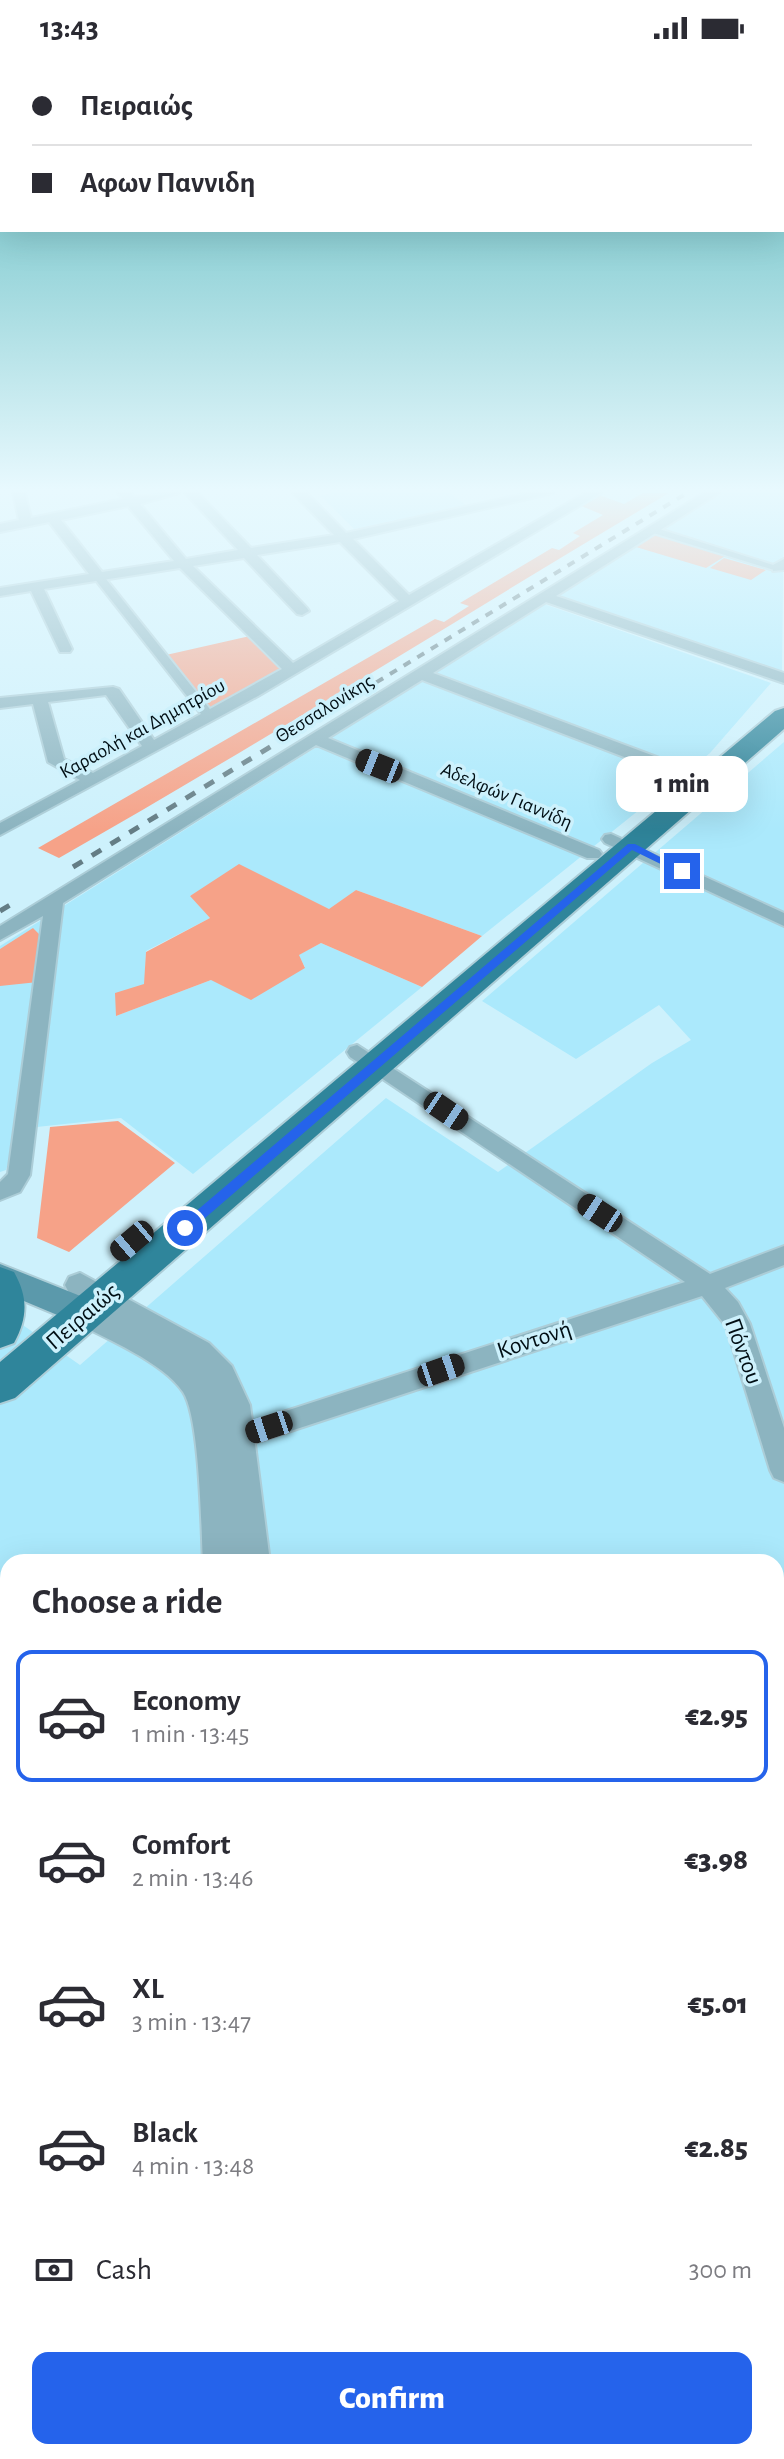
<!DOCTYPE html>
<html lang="en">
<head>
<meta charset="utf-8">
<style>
  :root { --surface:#fff; --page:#f7f7f7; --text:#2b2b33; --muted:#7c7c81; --line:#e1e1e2; --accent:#2563eb }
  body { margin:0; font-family:"Alegreya Sans",sans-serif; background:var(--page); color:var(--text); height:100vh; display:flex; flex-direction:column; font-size:30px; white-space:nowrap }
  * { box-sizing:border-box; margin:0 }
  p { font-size:26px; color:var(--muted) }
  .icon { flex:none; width:44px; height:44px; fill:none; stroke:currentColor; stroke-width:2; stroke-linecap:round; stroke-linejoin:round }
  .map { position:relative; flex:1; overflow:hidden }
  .panel { position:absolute; left:0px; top:1498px; width:784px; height:906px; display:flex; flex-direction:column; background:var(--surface); border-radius:24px 24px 0 0; box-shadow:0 8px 32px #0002 }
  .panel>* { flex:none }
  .guide { position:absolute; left:0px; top:0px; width:784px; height:176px; box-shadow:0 8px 32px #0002; display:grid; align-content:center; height:176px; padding:0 32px; background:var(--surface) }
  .end { position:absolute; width:36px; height:36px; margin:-18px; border:10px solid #2563eb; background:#fff; box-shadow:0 0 0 4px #fff }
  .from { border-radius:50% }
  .bubble { position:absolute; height:56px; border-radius:16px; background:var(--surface); box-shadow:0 8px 32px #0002; font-size:26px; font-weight:800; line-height:56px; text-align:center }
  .car { position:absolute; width:24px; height:48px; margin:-24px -12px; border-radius:10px; box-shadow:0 0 6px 2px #0007; background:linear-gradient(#222 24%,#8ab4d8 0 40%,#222 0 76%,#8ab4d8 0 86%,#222 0) }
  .guide b { display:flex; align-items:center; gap:28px; height:76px; font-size:30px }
  .guide b+b { border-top:2px solid var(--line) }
  .guide i { width:20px; height:20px; background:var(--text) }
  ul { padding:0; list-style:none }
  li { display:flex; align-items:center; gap:24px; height:132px; margin:0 16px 12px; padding:0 16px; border:4px solid transparent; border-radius:16px }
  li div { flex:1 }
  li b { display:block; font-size:30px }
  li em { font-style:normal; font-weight:800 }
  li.active { border-color:var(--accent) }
  li>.icon { width:72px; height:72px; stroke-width:1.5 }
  h2 { padding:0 32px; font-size:36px; line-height:96px }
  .pay { display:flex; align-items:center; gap:20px; height:88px; padding:0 32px; font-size:30px }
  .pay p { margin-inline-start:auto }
  .action { display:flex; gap:16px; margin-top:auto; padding:16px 32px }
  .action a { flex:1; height:92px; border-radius:16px; background:var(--accent); color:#fff; font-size:32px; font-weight:800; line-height:92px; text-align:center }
  .status { display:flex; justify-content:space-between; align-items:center; height:56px; padding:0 40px; background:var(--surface); direction:ltr }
  .status svg { height:22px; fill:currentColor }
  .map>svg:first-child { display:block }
  .built { fill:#abe9fc; fill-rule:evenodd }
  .green { fill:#f6a288 }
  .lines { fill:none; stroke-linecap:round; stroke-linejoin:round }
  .pedestrian-casing { stroke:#accdd7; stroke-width:4 }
  .minor-casing { stroke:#accdd7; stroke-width:4 }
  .tertiary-casing { stroke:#accdd7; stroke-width:4 }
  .secondary-casing { stroke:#accdd7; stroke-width:4 }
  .primary-casing { stroke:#accdd7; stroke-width:4 }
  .pedestrian { fill:#8cb4c0; fill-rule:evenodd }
  .minor { fill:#8cb4c0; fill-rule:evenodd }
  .tertiary { fill:#8cb4c0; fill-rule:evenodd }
  .secondary { fill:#5b99ab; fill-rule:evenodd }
  .primary { fill:#2f859b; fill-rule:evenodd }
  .rail-far1 { stroke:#647d85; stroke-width:4; stroke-dasharray:8 8; stroke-linecap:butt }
  .rail { stroke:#647d85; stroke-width:5; stroke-dasharray:11 11; stroke-linecap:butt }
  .route { fill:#2563eb }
  .labels { text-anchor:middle; stroke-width:7; stroke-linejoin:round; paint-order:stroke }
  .far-street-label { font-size:20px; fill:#000e14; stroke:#cdf1fc }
  .street-label { font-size:24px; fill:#000e14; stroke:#cdf1fc }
</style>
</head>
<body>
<div class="status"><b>13:43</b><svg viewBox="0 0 49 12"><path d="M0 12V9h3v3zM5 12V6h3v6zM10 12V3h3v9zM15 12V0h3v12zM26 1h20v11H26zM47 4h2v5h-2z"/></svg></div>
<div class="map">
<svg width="784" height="2403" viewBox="0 0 784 2403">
  <rect width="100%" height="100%" fill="#cdf1fc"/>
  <path class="built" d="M332,437H450L467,450L354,473L321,440Z
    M721,437H784L782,617L556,540Z
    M544,548L771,627L710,697L482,880L356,834L330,853L190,839L210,862L146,895L145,928L116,960L211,924L305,911L298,899L321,887L422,931L193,1118L121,1062L18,1073L6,1114L0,1116V890Z
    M784,686V2403H0V1249L7,1258L80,1309L386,1042L498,1116L652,1007L691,984L659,949L576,1003L482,945ZM8,1506H776V2396H8Z"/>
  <path class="green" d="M643,437H669C465,558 265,685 59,802L38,792L435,563L444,566L469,550L460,547L552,492L559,494L580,480L573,477L603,459L579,449L599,439L624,448Z
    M657,478L727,499L706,512L636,491Z
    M724,502L766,514L751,524L710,512Z
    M250,580L282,614L211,653L166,599Z
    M239,808L329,853L356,834L482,880L422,931L321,887L299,899L305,912L251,944L211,924L116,960L115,937L144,928L146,896L210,862L190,840Z
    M33,872L42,881L38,926L0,930V893Z
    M118,1065L175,1107L69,1196L37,1182L50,1071Z
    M776,2189H784V2403H386L384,2396H776Z"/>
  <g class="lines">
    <defs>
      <path id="pedestrian" d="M650,472H656L783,512L774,514L650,476Z
        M98,517L102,518L213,657V663H205L94,522L93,520Z"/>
      <path id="minor" d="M13,437H25L31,462L123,443L118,437H131L134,441L179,437L140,448L186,503L238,494L185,437H198L251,492L334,479L293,437H307L346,477L528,437H553L353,483L409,539L585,437H601L258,640L0,779V767L80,724L48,706L33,648L0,652V642L113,631L119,633L154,684L282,613L180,512L44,533L72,593L70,596H60L31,535L0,540V532L89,518L49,466L0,476V468L19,464ZM128,450L174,505L102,516L61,464ZM340,486L399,545L293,607L193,510L244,502L297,558L302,559L309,555L307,552L257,499ZM106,639L142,690L93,717L64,703L48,646Z
        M704,437H719L556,540L784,617V627L546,546L433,617L694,715L696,719L694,723H682L422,624L328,682L599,794L602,798L599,802H587L316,689L63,847L30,1119L20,1136L0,1144V1126L8,1118L43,860L0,884V870Z
        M784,503V514L773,515V509Z
        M611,778L784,857V870L605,787L602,783L605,779Z
        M357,989L710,1218L784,1190V1209L725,1232L738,1246L750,1268L784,1372V1426L774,1422L770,1414L726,1270L702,1240L239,1392L230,1389L226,1381L230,1373L685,1226L350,1001L347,996L350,991Z
        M784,1611V1639L776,1642V1614Z
        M776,2155H784V2193H776Z"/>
      <path id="tertiary" d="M80,1217L209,1287L232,1310L250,1349L270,1506H203C201,1470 200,1362 183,1336C163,1306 106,1283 75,1266L70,1257L75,1248L84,1246L69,1237L65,1229L69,1221Z
        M196,2396H248L246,2403H194Z
        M283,2396H379L380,2403H284Z"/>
      <path id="secondary" d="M0,1208L98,1247L104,1257L98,1267L86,1271L0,1235Z"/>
      <path id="primary" d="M784,652V673L15,1342L0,1347V1306L775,655Z
        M0,1211L14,1216C28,1241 28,1261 14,1287L0,1292Z"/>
    </defs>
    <use href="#pedestrian" class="pedestrian-casing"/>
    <use href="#minor" class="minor-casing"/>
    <use href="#tertiary" class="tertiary-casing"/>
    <use href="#secondary" class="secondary-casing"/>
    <use href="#primary" class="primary-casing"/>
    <use href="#pedestrian" class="pedestrian"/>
    <use href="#minor" class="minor"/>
    <use href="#tertiary" class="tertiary"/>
    <use href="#secondary" class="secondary"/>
    <use href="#primary" class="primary"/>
    <path class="rail-far1" d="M308,668L687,437"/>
    <path class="rail" d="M73,811L311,666
      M0,855L15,846"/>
  </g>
  <linearGradient id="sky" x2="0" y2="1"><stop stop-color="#51b5ba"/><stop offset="0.56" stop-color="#e8f9fe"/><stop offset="1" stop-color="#e8f9fe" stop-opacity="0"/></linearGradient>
  <rect width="784" height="774" fill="url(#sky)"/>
  <path class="route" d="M628,788H635L687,815L679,817L632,794L190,1175H181V1168Z"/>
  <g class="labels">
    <g class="far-street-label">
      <text transform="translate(324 652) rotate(-32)" y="7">Θεσσαλονίκης</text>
      <text transform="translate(142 672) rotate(-29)" y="7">Καραολή και Δημητρίου</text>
      <text transform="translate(507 739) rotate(23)" y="7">Αδελφών Γιαννίδη</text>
    </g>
    <g class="street-label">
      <text transform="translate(82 1260) rotate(-41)" y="8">Πειραιώς</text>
      <text transform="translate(534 1283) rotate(-18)" y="8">Κοντονή</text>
      <text transform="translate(744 1295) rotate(70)" y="8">Πόντου</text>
    </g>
  </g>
</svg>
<i class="end from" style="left:185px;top:1172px"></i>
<i class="end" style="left:682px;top:815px"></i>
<div class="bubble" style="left:616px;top:700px;width:132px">1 min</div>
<i class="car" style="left:379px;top:710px;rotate:292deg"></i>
<i class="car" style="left:446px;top:1055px;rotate:124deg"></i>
<i class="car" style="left:600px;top:1157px;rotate:303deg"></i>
<i class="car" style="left:132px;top:1185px;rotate:230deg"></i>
<i class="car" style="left:441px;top:1314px;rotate:71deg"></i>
<i class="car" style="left:269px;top:1371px;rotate:252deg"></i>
<div class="guide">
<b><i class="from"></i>Πειραιώς</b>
<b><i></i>Αφων Παννιδη</b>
</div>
<section class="panel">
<h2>Choose a ride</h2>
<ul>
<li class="active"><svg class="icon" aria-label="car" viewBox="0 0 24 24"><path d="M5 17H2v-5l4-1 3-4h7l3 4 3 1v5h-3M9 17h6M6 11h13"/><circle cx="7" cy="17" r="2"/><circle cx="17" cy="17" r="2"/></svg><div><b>Economy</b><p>1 min · 13:45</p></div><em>€2.95</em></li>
<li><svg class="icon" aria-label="car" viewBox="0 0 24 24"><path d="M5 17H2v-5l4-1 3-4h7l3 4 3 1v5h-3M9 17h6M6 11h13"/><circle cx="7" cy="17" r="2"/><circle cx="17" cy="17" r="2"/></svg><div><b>Comfort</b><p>2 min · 13:46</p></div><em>€3.98</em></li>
<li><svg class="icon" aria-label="car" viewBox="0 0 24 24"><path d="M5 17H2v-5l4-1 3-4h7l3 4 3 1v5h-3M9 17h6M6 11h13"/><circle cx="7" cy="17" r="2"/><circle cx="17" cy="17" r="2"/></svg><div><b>XL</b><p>3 min · 13:47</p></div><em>€5.01</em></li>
<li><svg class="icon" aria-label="car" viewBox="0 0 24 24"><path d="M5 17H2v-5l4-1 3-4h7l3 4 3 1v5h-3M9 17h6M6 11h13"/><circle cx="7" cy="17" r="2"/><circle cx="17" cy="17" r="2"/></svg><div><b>Black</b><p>4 min · 13:48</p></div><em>€2.85</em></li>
</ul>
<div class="pay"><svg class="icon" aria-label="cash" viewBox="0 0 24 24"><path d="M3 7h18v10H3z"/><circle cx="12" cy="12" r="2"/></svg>Cash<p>300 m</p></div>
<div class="action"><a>Confirm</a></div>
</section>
</div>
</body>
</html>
